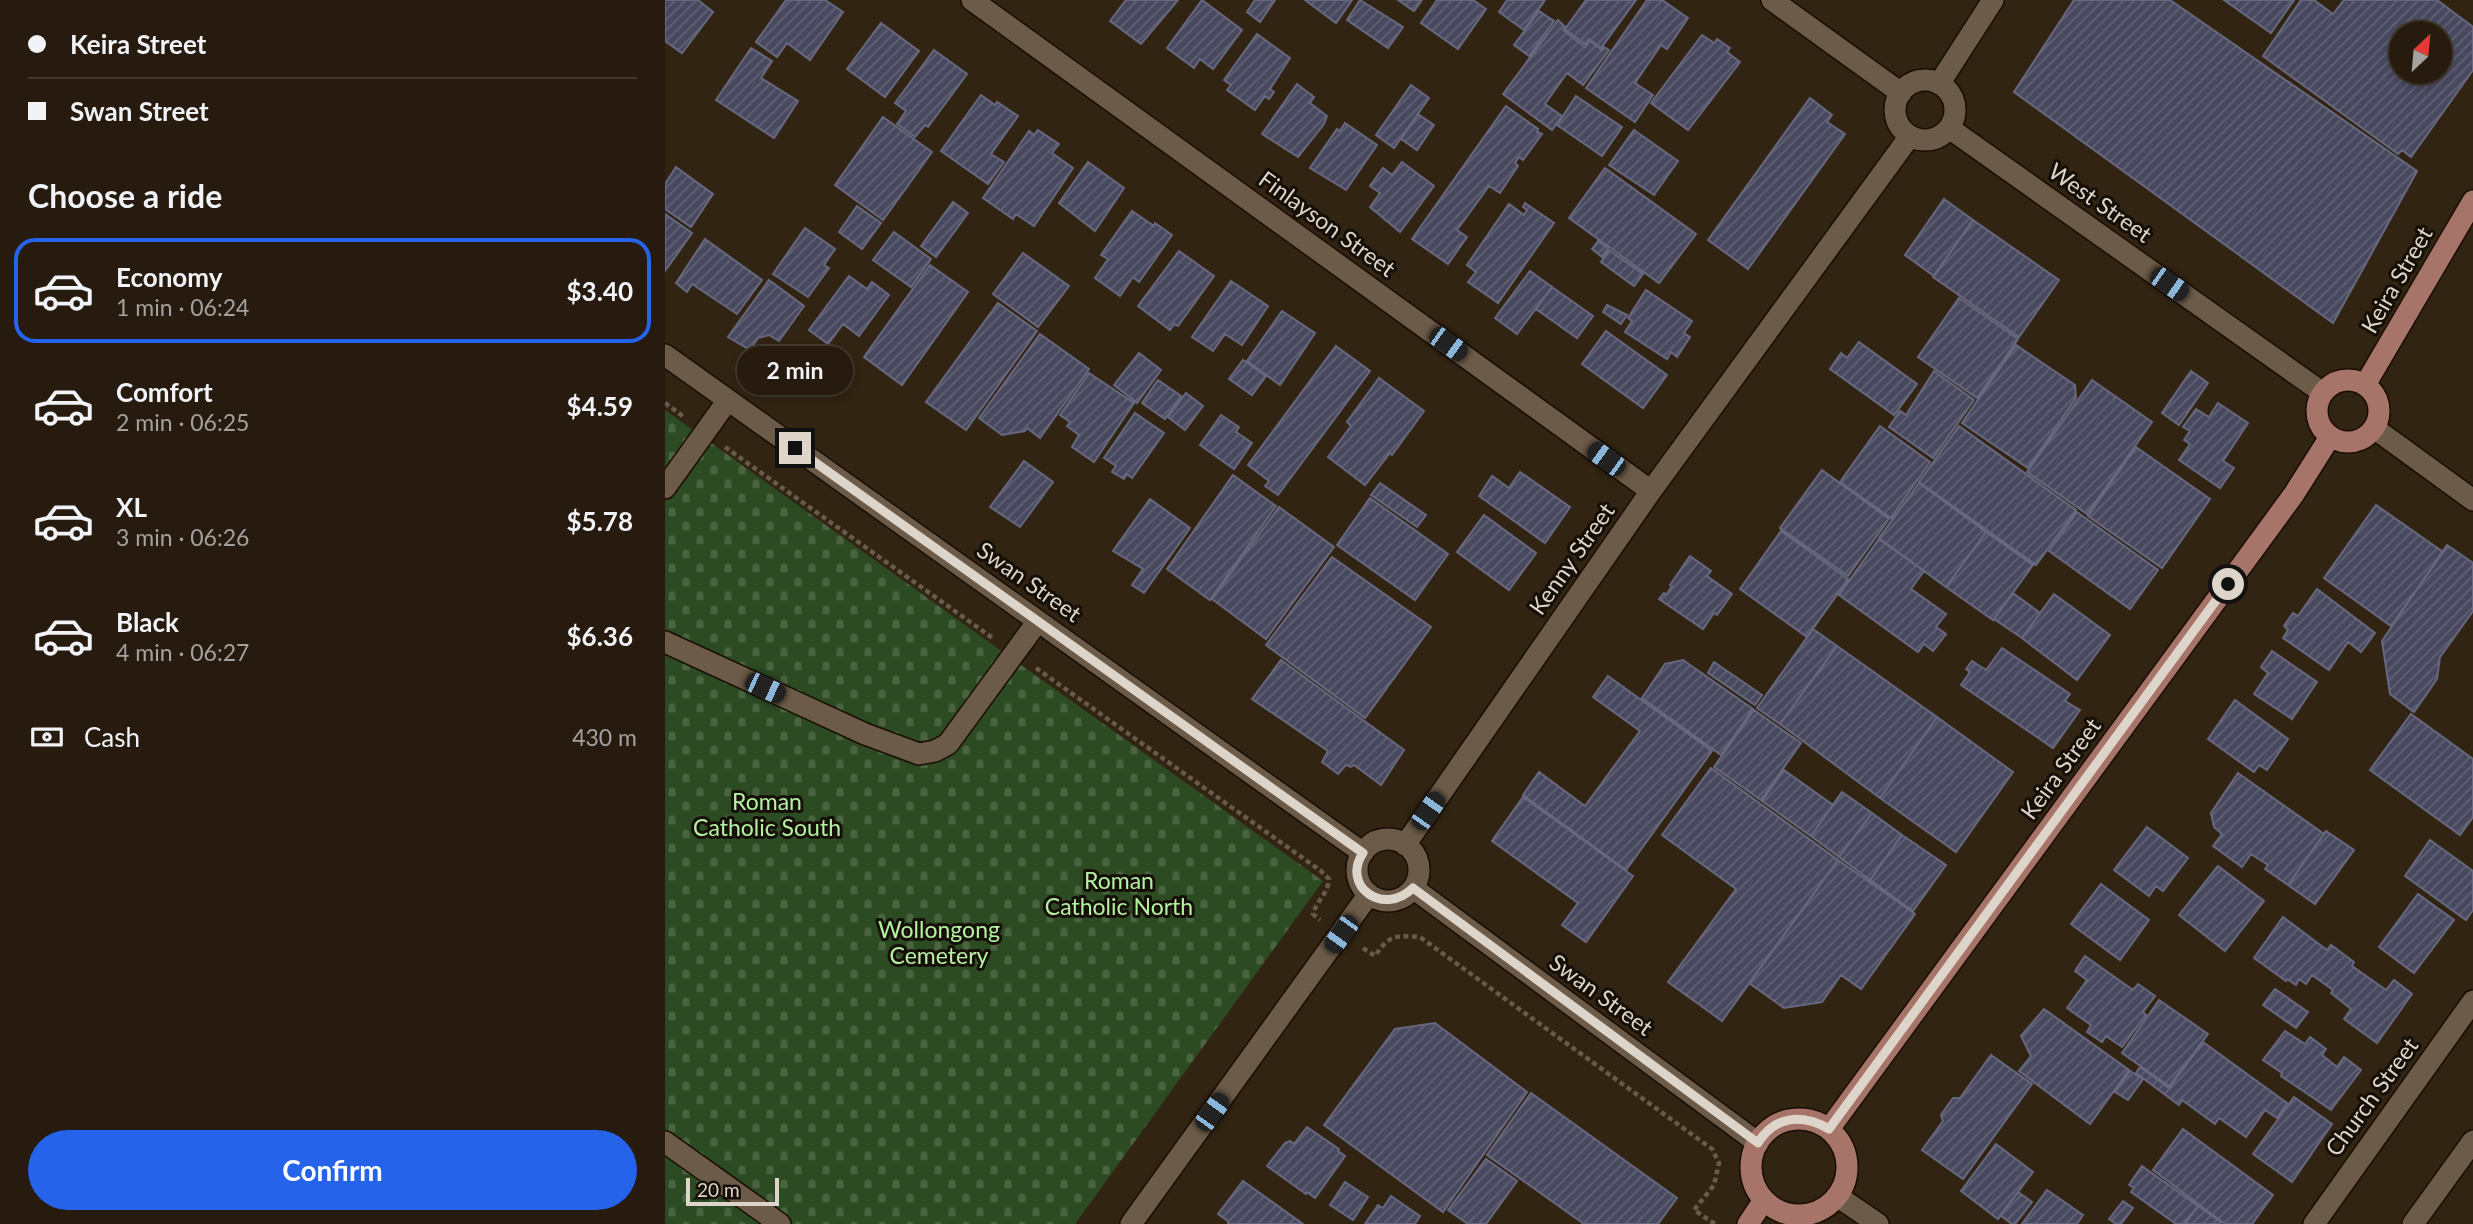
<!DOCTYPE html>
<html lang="en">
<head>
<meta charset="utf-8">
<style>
  :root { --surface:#261b0e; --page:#32281c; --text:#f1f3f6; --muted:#a4a19e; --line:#42392e; --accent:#2563eb }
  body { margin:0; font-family:Lato,sans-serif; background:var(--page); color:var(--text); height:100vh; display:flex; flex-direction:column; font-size:26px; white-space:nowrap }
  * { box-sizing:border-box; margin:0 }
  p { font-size:23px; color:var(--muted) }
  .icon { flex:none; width:38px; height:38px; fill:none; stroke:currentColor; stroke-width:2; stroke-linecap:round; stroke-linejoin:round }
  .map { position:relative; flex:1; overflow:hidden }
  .drawer { display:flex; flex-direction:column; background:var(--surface); width:665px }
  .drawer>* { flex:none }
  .hud { display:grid; align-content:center; height:154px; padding:0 28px; background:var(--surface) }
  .needle { width:46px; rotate:26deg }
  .fabs { position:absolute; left:1724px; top:21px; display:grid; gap:14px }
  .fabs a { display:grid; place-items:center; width:63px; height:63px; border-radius:50%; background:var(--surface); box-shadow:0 4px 10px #0003,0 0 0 2px var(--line); font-size:35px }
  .scale { position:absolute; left:21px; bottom:18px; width:93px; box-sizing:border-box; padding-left:7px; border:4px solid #ded5ca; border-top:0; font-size:19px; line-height:24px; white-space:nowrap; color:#ded5ca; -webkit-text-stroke:5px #150f07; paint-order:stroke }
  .end { position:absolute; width:32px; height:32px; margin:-16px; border:9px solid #ded5ca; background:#111; box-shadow:0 0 0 4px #111 }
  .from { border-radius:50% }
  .bubble { position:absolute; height:49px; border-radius:24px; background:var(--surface); box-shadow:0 4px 10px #0003,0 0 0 2px var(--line); font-size:23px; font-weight:700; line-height:49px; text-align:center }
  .car { position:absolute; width:21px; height:42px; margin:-21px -10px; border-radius:9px; box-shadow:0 0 5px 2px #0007; background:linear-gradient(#222 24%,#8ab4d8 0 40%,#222 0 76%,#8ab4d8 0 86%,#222 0) }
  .hud b { display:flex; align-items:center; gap:24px; height:66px; font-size:26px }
  .hud b+b { border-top:2px solid var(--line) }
  .hud i { width:18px; height:18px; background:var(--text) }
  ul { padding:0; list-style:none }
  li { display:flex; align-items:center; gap:21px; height:105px; margin:0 14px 10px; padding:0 14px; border:4px solid transparent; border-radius:21px }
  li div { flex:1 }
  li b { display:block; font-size:26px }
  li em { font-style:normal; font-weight:700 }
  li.active { border-color:var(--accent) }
  li>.icon { width:63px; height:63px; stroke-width:1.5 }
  h2 { padding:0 28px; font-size:32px; line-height:84px }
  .pay { display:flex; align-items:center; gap:18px; height:77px; padding:0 28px; font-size:26px }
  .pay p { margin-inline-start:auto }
  .cta { display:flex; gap:14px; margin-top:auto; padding:14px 28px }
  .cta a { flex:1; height:80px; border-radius:42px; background:var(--accent); color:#fff; font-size:28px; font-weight:700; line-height:80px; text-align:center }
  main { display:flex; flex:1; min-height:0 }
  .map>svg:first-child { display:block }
  .cemetery { fill:url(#cemetery-stones) }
  .building { fill:url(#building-hatch); stroke:#67687f; stroke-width:2; fill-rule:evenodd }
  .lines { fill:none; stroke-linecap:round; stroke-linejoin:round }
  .minor-casing { stroke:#1a0d00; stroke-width:24 }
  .major-casing { stroke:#1a0d00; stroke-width:24 }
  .path { stroke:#685b4c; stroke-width:4.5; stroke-dasharray:5 3.5; stroke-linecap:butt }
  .minor { stroke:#6c5b48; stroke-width:21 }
  .major { stroke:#a67468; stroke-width:21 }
  .route { stroke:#ded5ca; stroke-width:9 }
  .labels { text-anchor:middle; stroke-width:6; stroke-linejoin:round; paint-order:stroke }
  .street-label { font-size:23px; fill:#ded5ca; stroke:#150f07 }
  .park-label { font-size:23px; fill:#b3f2a0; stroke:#150f07 }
</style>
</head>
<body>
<main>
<section class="drawer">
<div class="hud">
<b><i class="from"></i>Keira Street</b>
<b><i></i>Swan Street</b>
</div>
<h2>Choose a ride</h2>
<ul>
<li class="active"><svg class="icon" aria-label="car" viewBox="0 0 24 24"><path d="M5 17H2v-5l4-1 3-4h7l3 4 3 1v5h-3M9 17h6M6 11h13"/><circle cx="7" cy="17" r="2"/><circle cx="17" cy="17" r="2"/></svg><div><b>Economy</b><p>1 min · 06:24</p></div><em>$3.40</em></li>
<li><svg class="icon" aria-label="car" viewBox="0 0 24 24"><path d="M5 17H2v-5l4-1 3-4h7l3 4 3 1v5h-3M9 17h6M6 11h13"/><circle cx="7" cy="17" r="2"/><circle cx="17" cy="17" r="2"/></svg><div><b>Comfort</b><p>2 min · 06:25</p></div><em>$4.59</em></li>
<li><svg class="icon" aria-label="car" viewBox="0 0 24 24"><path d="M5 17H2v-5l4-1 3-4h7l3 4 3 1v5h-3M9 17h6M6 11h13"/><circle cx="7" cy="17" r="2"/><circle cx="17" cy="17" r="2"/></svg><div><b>XL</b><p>3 min · 06:26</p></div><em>$5.78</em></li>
<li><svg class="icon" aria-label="car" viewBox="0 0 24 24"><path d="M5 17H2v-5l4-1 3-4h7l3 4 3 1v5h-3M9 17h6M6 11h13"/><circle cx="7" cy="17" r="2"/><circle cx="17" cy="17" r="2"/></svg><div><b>Black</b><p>4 min · 06:27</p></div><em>$6.36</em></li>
</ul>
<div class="pay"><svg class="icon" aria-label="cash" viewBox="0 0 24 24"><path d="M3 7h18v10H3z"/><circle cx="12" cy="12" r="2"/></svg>Cash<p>430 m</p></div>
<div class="cta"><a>Confirm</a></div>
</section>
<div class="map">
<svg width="1808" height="1224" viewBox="0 0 1808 1224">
  <defs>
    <pattern id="cemetery-stones" width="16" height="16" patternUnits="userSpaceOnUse" patternTransform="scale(1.75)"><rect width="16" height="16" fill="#2c4b23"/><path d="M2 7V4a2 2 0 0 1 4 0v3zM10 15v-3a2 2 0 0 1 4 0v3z" fill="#4a6442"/></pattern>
    <pattern id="building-hatch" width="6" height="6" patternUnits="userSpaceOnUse" patternTransform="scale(1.75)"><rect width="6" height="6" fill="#48495f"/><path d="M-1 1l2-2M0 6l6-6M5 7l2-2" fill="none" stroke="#626275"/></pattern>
  </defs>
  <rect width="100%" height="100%" fill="#322413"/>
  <path class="cemetery" d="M0,410L658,881L410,1224H0Z"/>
  <path class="building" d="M0,0H33L48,12L17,53L0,41Z
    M121,0H160L178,12L145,60L122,43L112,57L91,42Z
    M461,0H513L476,44L445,21Z
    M537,0L577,30L548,69L535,59L529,68L502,48Z
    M590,0H610L595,22L582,12Z
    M640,0H687L671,23Z
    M695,0L738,27L723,48L682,20Z
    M733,0H757L749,11Z
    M772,0H808L821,9L793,49L756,23Z
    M842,0H880L859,30L834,12Z
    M921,0H971L936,48L924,39L920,44L900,29Z
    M982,0H997L1023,18L1002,49L996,45L970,83L988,95L970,122L921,88Z
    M1409,0H1505L1752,171L1668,323L1349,92Z
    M1559,0H1629L1606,33Z
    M1636,0H1649L1668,14L1679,0H1772L1808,27V70L1746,157L1737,150L1733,154L1598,56ZM1736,33H1774V72H1736Z
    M874,11L889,21L864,56L849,45Z
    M893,20L900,27L898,30L920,47L925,41L937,50L939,47L944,50L918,85L902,73L880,104L897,116L887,130L838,94Z
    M216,23L254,51L220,97L182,69Z
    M592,34L625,58L605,89L609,92L604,99L600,96L590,110L562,90L566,85L559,80Z
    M1037,35L1049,43L1052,39L1065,48L1062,52L1075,62L1023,130L986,103Z
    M86,48L107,61L96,78L133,101L109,138L51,100Z
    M269,50L302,74L263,127L260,125L250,137L232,124L241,111L230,103Z
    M632,84L649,97L645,103L662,116L659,124L633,157L597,134Z
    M746,85L764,98L729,148L711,135Z
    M316,95L330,105L332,102L353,116L326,154L339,162L323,184L276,151Z
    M911,96L957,127L937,156L892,125Z
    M1145,98L1167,115L1162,122L1180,134L1083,269L1043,240Z
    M841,106L873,129L872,132L877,134L858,160L854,157L850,163L853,166L835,193L824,186L792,230L802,237L783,264L747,239Z
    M753,114L769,125L752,150L736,139Z
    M218,117L267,152L218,220L170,185Z
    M680,123L712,145L681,190L645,168L672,129L675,131Z
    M373,130L394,144L387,153L408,168L369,226L351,214L348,219L318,198L364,131L369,135Z
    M969,130L1013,161L989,195L944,165Z
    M423,162L459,188L430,231L394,203Z
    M737,162L769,186L735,232L705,207L715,193L705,186L718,168L727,175Z
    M11,167L48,194L26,227L0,209V184Z
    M940,168L1031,234L994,283L904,218Z
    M1279,199L1308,220L1269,276L1240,255Z
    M288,202L303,213L271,257L256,246Z
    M860,203L889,223L833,303L803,282L811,272L802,265L844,204L859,215L862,210L858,207Z
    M192,206L216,223L197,249L174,232Z
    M467,211L489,226L490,223L507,235L474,282L468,277L455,296L430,278L443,259L436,255Z
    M0,214L27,233L0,271Z
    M1308,220L1394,280L1354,337L1268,277Z
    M140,228L170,249L159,265L164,268L143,297L108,274Z
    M229,232L266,259L246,287L208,260Z
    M40,239L97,280L72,314L27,284L22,292L11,283Z
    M933,241L943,248L937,257L927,249Z
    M944,250L978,274L969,286L936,262Z
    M514,251L549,276L513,326L509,324L505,330L473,306Z
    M358,253L404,286L373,327L328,294Z
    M265,265L303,292L237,385L199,357Z
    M865,271L887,287L852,334L830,318Z
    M184,276L202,289L207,282L224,295L194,336L178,324L163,344L144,330Z
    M104,280L139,306L114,341L104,335L93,338L85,350L63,337Z
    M566,281L603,306L577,345L560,334L548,351L527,337Z
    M887,287L928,316L912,338L871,309Z
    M981,290L1027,321L1019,333L1025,337L1012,357L1006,352L1002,359L960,332L967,321L963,318Z
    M1294,298L1353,339L1312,398L1253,357Z
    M333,303L372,331L301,430L261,402Z
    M942,305L962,315L956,324L938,312Z
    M617,311L650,333L615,385L582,361Z
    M941,331L1002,375L978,408L917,364Z
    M375,334L424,369L375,438L362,428L360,431L337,435L314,418Z
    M1194,342L1252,384L1229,415L1165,369L1176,353L1182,358Z
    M1351,345L1410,385L1411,398L1363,468L1297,423Z
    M671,346L705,371L613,495L600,486L604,481L583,465Z
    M474,353L496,370L472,403L449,385Z
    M578,360L601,376L587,395L564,379Z
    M1269,371L1309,400L1268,458L1224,427L1235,411L1241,415Z
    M1526,371L1543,383L1514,425L1497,413Z
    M424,373L469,403L429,462L407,447L414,435L402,426L405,422L395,415Z
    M714,378L759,411L727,455L725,453L700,485L663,457L686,426L682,422Z
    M493,380L516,396L500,419L477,403Z
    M1427,380L1487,422L1422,514L1362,472Z
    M521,393L538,406L520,430L503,417Z
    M1553,403L1583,423L1558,461L1569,468L1555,488L1514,460L1525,444L1519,440L1525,431L1518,427L1531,409L1544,417Z
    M470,413L499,433L467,478L462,474L459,479L447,472L451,466L439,458Z
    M556,415L574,427L571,432L587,443L569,469L535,445Z
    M1215,426L1265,462L1226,518L1175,482Z
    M1294,426L1411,510L1371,565L1254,482Z
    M1471,447L1545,499L1497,568L1423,516Z
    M359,461L388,482L355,527L325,507Z
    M1157,470L1224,519L1183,576L1115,528Z
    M855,472L905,507L880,543L814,496L827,476L844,488Z
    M568,475L611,506L545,600L502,569Z
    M715,483L761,515L752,527L706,495Z
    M1254,483L1321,532L1281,587L1214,538Z
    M705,498L783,554L750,600L672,545Z
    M485,499L525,528L479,593L467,585L478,569L448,551Z
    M1711,505L1778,552L1726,626L1659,578Z
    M614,507L669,547L601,639L547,599Z
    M1412,512L1493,570L1465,609L1384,551Z
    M819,515L871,553L844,590L792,552Z
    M1116,531L1183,579L1142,637L1075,589Z
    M1321,532L1368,565L1328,620L1281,587Z
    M1214,539L1259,571L1246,589L1281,614L1271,627L1281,634L1268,651L1259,644L1253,652L1174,595Z
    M1782,545L1808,563V611L1775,657L1772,679L1749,712L1725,694L1717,641Z
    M1025,556L1046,571L1042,576L1067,594L1052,615L1049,613L1038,629L994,599L999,593L1001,595L1007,586L1005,585Z
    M667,557L766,627L700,718L601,645Z
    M1652,589L1710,633L1696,652L1683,642L1664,670L1618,638L1623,630L1619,626L1628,613L1633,616Z
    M1348,593L1375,613L1357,638L1329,619Z
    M1389,594L1445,635L1412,680L1357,638Z
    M1148,629L1172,646L1115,724L1092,708Z
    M1172,646L1272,717L1215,798L1115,724Z
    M1337,648L1405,694L1400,701L1415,710L1388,748L1296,685L1305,672L1301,669L1307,661L1321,670Z
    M1607,651L1652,682L1627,719L1589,694L1603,673L1596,667Z
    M616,660L739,750L716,785L689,765L686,767L681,765L673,774L657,762L663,751L587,699Z
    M1018,660L1088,709L1056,755L977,698L1000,664Z
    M1049,662L1097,695L1090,705L1043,673Z
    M943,676L1047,751L961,870L858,795L874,772L920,806L975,731L928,697Z
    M1570,700L1623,739L1602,770L1594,765L1589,772L1543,739Z
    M1089,710L1136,743L1096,800L1049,767Z
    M1746,714L1808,759V817L1795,835L1705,770Z
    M1272,717L1348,772L1291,852L1215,798Z
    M1046,768L1173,860L1057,1021L1003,982L1071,889L997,835Z
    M1119,770L1168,805L1146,836L1097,801Z
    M1573,773L1659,834L1623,885L1600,869L1603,865L1586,854L1577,867L1548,846L1557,834L1549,827L1546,813Z
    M1177,792L1207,813L1174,857L1146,836Z
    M858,797L968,876L921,942L897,925L913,903L827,841Z
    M1207,813L1237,835L1205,880L1174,857Z
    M1482,827L1523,858L1498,891L1491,886L1484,896L1449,870Z
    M1661,831L1689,850L1650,904L1623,885Z
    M1237,835L1281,865L1248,911L1205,880Z
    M1765,840L1808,871V910L1801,920L1740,876Z
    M1173,860L1250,914L1196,989L1176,975L1157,1002L1119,1008L1084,983Z
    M1553,866L1599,901L1560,951L1514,915Z
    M1436,884L1484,920L1455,960L1406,924Z
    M1753,894L1789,920L1749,973L1714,947Z
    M1618,917L1662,950L1666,945L1689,962L1687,966L1721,990L1729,980L1747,994L1712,1043L1679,1019L1686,1009L1666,993L1668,990L1647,975L1641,984L1634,979L1631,985L1622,979L1621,981L1589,958Z
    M1420,956L1468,990L1473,984L1490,996L1478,1012L1481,1015L1457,1047L1441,1036L1437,1042L1422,1032L1426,1025L1402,1008L1422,980L1410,971Z
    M1610,989L1643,1012L1631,1028L1598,1005Z
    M1494,1000L1543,1034L1504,1086L1457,1053Z
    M1379,1009L1464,1070L1425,1124L1354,1071L1366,1056L1356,1036Z
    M770,1023L862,1092L778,1212L659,1125L730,1029Z
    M1620,1031L1640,1044L1645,1037L1661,1049L1657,1055L1672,1067L1679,1057L1696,1070L1666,1110L1616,1076L1617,1073L1598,1060Z
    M1538,1042L1622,1103L1612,1118L1600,1110L1581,1137L1554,1118L1550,1124L1517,1100L1514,1105L1471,1073L1475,1067L1504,1088Z
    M1326,1055L1367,1084L1298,1179L1257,1150L1278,1121L1276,1115L1288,1098H1295Z
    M1465,1071L1478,1079L1463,1100L1450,1092Z
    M866,1093L1012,1198L993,1224H919L822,1155Z
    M1629,1097L1667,1124L1627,1182L1588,1154Z
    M642,1127L674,1149L673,1151L680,1156L650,1198L642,1192L641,1194L602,1166L620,1143L625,1141L629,1144Z
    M1518,1129L1608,1195L1587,1224H1560L1488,1170Z
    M1331,1144L1368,1172L1333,1219L1296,1191Z
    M821,1159L852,1181L821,1224H803L783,1210Z
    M1477,1166L1533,1206L1519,1224H1511L1466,1192L1469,1188L1464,1185Z
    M578,1181L638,1224H563V1221L553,1214Z
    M680,1182L703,1197L688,1220L665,1205Z
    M1382,1190L1418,1215L1412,1224H1357Z
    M1353,1192L1367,1202L1350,1224H1347L1335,1215Z
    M726,1196L755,1216L750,1224H700L713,1205L718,1208Z
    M1458,1201L1468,1208L1456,1224H1451L1444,1219Z
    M1533,1206L1556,1222L1555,1224H1520Z"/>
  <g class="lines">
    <defs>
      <path id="minor" d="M307,0L986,491
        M1107,0L1236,93
        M1230 110a30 30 0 1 1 60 0a30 30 0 1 1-60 0Z
        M1274,84L1328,0
        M1284,128L1658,393
        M0,355L698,853
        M1709,428L1808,500
        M0,488L63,400
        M0,642L200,734L254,754L270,751L283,744L373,621
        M692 870a31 31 0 1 1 62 0a31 31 0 1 1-62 0Z
        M740,845L986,491L1245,136
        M748,888L1093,1143
        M0,1142L115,1224
        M1172,1196L1213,1224
        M466,1224L704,894
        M1649,1224L1808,1001
        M1748,1224L1808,1141"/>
      <path id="major" d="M1652 411a31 31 0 1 1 62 0a31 31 0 1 1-62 0Z
        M1700,385L1808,201
        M1086 1167a48 48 0 1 1 96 0a48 48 0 1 1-96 0Z
        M1164,1129L1629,494L1665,437
        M1083,1224L1099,1200"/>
    </defs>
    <use href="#minor" class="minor-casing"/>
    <use href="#major" class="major-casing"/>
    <path class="path" d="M0,403L19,417
      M60,447L329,639
      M371,668L656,871L664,879C663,894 652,900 648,914L655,920
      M698,948L710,956C724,935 730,935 755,937L1047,1149L1054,1163L1049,1185L1029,1210L1050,1224"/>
    <use href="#minor" class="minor"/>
    <use href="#major" class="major"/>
  </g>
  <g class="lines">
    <path class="route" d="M130,448L698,853C676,886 718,917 748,888L1093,1143C1110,1115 1138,1114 1164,1129L1563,584"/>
  </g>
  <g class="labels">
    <g class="street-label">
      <text transform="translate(1435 203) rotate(35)" y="8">West Street</text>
      <text transform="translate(662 224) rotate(36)" y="8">Finlayson Street</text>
      <text transform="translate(1732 280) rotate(-60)" y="8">Keira Street</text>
      <text transform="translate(907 559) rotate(-55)" y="8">Kenny Street</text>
      <text transform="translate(364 582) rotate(35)" y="8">Swan Street</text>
      <text transform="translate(1396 769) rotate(-54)" y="8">Keira Street</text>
      <text transform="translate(936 995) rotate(36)" y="8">Swan Street</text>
      <text transform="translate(1707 1097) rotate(-54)" y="8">Church Street</text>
    </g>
    <g class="park-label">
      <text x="102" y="810">Roman<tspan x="102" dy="26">Catholic South</tspan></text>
      <text x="454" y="889">Roman<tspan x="454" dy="26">Catholic North</tspan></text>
      <text x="274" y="938">Wollongong<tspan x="274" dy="26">Cemetery</tspan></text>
    </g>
  </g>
</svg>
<div class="fabs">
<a><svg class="needle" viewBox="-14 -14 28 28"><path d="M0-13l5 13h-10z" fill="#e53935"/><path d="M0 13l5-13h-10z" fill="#a4a19e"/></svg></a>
</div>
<div class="scale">20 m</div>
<i class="end from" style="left:1563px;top:584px"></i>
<i class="end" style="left:130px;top:448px"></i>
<div class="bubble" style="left:72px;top:346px;width:116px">2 min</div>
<i class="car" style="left:1504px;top:284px;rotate:125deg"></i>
<i class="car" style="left:783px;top:344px;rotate:126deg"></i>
<i class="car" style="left:941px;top:459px;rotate:306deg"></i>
<i class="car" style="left:100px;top:688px;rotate:115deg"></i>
<i class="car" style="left:763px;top:811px;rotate:35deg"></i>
<i class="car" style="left:676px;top:934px;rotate:216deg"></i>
<i class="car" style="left:547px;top:1112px;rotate:36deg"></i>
</div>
</main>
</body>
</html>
